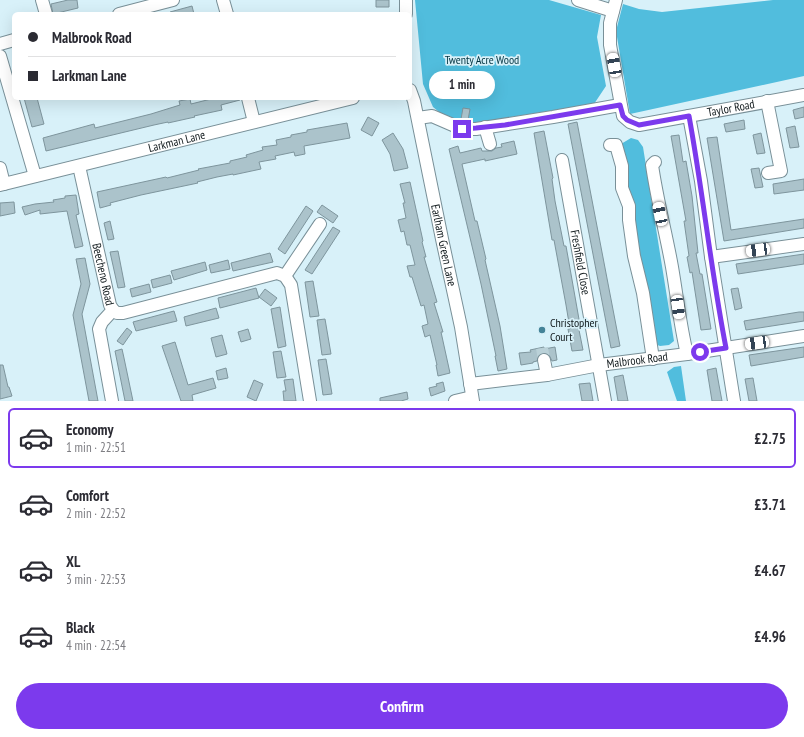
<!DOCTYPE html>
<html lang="en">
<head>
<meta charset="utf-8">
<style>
  :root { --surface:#fff; --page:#f7f7f7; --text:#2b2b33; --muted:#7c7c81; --line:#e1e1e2; --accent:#7c3aed }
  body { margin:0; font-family:"PT Sans Narrow",sans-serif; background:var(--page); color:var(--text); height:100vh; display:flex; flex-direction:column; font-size:15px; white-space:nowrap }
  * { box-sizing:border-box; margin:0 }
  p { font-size:13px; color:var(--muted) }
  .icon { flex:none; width:22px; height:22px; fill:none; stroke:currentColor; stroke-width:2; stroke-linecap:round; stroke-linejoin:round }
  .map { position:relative; height:401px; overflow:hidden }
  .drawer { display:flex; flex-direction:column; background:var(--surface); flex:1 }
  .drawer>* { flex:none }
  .guide { position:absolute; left:12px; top:12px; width:400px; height:88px; border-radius:6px; box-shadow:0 4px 16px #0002; display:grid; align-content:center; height:88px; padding:0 16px; background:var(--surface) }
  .end { position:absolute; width:18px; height:18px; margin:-9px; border:5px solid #7c3aed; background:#fff; box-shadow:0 0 0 2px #fff }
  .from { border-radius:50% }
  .bubble { position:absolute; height:28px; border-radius:14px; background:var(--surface); box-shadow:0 4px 16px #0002; font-size:13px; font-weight:700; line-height:28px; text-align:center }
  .car { position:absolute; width:12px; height:24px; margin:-12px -6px; border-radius:5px; box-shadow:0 0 3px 1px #0007; background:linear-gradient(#fff 24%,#345 0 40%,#fff 0 76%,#345 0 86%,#fff 0) }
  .guide b { display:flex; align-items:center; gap:14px; height:38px; font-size:15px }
  .guide b+b { border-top:1px solid var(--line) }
  .guide i { width:10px; height:10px; background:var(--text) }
  ul { padding:7px 0 0; list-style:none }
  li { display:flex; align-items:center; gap:12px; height:60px; margin:0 8px 6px; padding:0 8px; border:2px solid transparent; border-radius:6px }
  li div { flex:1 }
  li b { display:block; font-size:15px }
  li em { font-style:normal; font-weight:700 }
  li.current { border-color:var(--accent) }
  li>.icon { width:36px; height:36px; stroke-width:1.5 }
  .cta { display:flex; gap:8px; margin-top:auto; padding:8px 16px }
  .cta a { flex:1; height:46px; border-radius:24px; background:var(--accent); color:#fff; font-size:16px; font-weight:700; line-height:46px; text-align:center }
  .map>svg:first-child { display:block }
  .forest { fill:#51bddd }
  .building { fill:#abc3cb; stroke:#7e959d }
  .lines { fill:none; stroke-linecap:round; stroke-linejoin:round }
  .minor-tunnel { stroke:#bad1d8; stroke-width:12; stroke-dasharray:12 6; stroke-linecap:butt }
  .minor-casing { stroke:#799098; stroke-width:14 }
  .minor { stroke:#fff; stroke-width:12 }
  .route { stroke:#7c3aed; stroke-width:5 }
  .poi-dot { fill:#448398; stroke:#d8f1f9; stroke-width:1.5 }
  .labels { text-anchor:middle; stroke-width:3.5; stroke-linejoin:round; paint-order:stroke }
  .park-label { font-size:12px; fill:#003340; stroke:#d8f1f9 }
  .street-label { font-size:12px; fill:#10191c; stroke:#d8f1f9 }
  .poi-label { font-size:12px; fill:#10191c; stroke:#d8f1f9; text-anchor:start }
</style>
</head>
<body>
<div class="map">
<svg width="804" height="401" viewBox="0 0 804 401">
  <rect width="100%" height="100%" fill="#d8f1f9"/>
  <path class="forest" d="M415,0H549L601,15L597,37L606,86L594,104L474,123L461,122L444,116L433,107L423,84Z
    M773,0H804V76L630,114L616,31L623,4L639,9L662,12Z
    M631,138L638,140L643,147L674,341L669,345L660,346L655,344L651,335L621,144Z
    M681,366L686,401H677L667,372L674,367Z"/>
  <path class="building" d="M68,0H77L78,8L53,14L51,4Z
    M376,0H389V7H376Z
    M192,6L194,14H171L170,12Z
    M24,98H37L44,124L32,127Z
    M215,98H239L240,100L221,105L222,110L194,116L195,117L168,123V122L154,125L46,151L43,138L94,124L95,128L151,114L180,105L179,101L190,99L191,104Z
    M804,107V117L795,119L793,110Z
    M463,108L470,109L468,120L461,119Z
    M368,117L379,123L372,136L361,130Z
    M744,120L745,129L726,132L724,124Z
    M577,122L620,346L611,348L568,124Z
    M347,123L350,138L304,146L305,154L295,156L294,152L275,156L276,159L259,162L261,169L233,175V174L217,177L197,182L198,183L141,195L110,203L111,205L100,208L97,192L166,177L167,178L199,170L198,169L230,163V161L247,157L246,155L263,150L262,147L277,145L276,140L291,137V135L307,132V130Z
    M795,126L799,147L790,148L786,128Z
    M544,131L553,178L552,179L555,201L564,246H566L571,274L580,325H578L583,350L572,351L568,329H570L566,305L554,240H552L534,133Z
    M393,133L403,149L408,168L394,171L390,154L382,140Z
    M761,133L765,153L757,154L753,135Z
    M679,135L683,162L686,161L692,196L698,253H696L700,274H702L711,329L701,330L692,272L690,273L687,257L689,256L684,221H686L671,136Z
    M717,137L731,230L804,219V228L724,241L707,138Z
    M514,141L517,154L485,161V159L462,164L475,221H477L486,259L485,260L500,326L507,369L498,371L495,356H496L481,284L449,149L458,146L460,153L481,148L482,151H492L496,148L502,147L501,144Z
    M759,168L763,187L755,188L751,169Z
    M804,179V190L774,194L773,184Z
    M410,182L423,241L422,242L426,257H424L437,302L434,303L443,332H441L450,373L438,376L436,365H437L430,335L425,337L422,326L428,324L424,305L421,306L412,277H410L407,266L415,265L410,245H407L404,231L401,232L398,220L406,218L403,203H405L400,184Z
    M76,195L79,214L76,215L83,246L75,248L67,211L40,214V210L25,215L22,207L35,204L54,202L53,200L65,198V196Z
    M14,202L15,213L0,216V203Z
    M322,205L338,216L333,223L317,212Z
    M306,206L313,211L285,254L278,249Z
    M110,221L114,239L108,240L104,223Z
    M333,227L340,231L312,274L305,270Z
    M118,251L125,287L118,288L110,252Z
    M270,253L273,262L233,271L231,263Z
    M804,254V264L738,274L736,264Z
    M85,258L90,284L82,314L98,401H89L73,315L81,284L76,259Z
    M228,260L230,269L211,273L209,265Z
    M205,262L207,270L174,280L171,271Z
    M170,275L172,283L153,288L151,280Z
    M313,281L319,316L310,317L305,282Z
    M149,284L151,292L132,297L130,289Z
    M256,288L259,298L220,308L218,298Z
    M738,288L742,308L735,310L731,289Z
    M265,289L277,298L271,306L259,297Z
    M280,307L286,346L278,348L271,309Z
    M216,308L219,318L186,326L184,317Z
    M174,311L177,321L136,331L133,322Z
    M799,312H804V321L746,330L744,321Z
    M325,319L331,354L322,355L317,320Z
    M127,328L132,332L123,345L117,341Z
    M248,329L251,339L241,342L238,332Z
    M222,335L227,354L216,357L211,338Z
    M175,342L188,385L213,378L216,388L192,395L193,401H181L162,346Z
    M544,347V349L555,347L557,360L552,361L549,355L543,353L539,355L537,361L533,362V363L521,365L519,353L531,352L530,350Z
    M804,347V357L751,366L749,355Z
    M122,349L124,358L133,401H125L115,351Z
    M281,351L286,377L277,378L273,352Z
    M326,359L332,394L323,395L318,360Z
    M0,365H3L8,387H9L12,396L0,399Z
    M226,368L228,378L218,380L216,371Z
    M716,368L719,385L722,401H712L707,370Z
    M623,375L628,401H618L614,377Z
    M753,378L757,401H749L745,379Z
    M293,379L296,401H284L283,391H286L284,380Z
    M254,380L263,384L256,401L247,397Z
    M443,382L445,391L431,396L429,388L437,386L436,384Z
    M590,383L593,401H582L579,384Z
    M407,392L408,399L401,401H380V398Z"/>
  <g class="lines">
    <path class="minor-tunnel" d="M542,348L544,360"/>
    <defs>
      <g id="minor">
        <path d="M42,0L46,14"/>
        <path d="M223,0L227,14"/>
        <path d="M406,0V14"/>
        <path d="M578,0L613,11"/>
        <path id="s1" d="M616,0L610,23V45L623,116L630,122L639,125L804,95"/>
        <path d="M119,14L173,0"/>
        <path d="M0,44L14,40"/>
        <path d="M0,56L35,176"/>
        <path id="s2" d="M410,90L414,101L442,239L461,327L473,401"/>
        <path d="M248,98L254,122"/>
        <path d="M767,101L781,171L768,173"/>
        <path d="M689,116L701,181L711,257L734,401"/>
        <path d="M418,118L432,116L462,129H476L553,117L620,105"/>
        <path d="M485,127L490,144"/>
        <path d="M610,145H616L622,166V188L629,206V220L634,256L643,293L653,359"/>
        <path id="s3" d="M562,160L605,401"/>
        <path d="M655,162L652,165C657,200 666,233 672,267C677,296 680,325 687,354"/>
        <path id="s4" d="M79,166L110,305L113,310L102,322L99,329L112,401"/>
        <path d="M0,168L4,184"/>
        <path id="s5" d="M0,185L353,98"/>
        <path d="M711,257L804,244"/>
        <path d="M285,276L320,224"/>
        <path d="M113,310L117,313H123L277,273L285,276L291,285L310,401"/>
        <path d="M544,360L547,375"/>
        <path id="s6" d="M470,384L547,375L599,365L687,354L804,336"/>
        <path d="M455,401L472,397"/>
      </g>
    </defs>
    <use href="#minor" class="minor-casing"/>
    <use href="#minor" class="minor"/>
  </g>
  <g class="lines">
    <path class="route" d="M462,129L476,128L505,125L620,105L623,116L627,120L639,125L689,116C703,193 711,271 726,348L700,352"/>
  </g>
  <circle class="poi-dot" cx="542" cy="330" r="4"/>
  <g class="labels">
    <g class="park-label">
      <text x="482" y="64">Twenty Acre Wood</text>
    </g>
    <g class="street-label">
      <text dy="4" stroke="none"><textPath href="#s1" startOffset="230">Taylor Road</textPath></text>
      <text dy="4" stroke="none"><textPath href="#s5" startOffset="182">Larkman Lane</textPath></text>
      <text dy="4" stroke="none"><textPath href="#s2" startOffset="159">Earlham Green Lane</textPath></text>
      <text dy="4" stroke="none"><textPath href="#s3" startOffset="104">Freshfield Close</textPath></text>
      <text dy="4" stroke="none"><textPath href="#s4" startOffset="111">Beecheno Road</textPath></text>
      <text dy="4" stroke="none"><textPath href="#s6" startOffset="169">Malbrook Road</textPath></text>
    </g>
    <g class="poi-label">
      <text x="550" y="327">Christopher<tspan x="550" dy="14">Court</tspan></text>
    </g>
  </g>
</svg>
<i class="end from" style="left:700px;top:352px"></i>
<i class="end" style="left:462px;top:129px"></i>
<div class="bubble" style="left:429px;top:71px;width:66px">1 min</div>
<i class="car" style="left:614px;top:65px;rotate:350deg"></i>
<i class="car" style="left:660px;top:214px;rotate:348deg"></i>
<i class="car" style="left:758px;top:250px;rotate:262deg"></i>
<i class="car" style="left:678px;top:307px;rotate:172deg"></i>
<i class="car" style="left:757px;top:343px;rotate:262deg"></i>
<div class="guide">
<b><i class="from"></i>Malbrook Road</b>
<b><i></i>Larkman Lane</b>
</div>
</div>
<section class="drawer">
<ul>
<li class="current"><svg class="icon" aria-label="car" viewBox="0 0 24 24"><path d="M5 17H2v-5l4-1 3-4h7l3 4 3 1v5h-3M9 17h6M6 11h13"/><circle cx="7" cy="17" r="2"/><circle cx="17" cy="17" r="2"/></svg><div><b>Economy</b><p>1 min · 22:51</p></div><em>£2.75</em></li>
<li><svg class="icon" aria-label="car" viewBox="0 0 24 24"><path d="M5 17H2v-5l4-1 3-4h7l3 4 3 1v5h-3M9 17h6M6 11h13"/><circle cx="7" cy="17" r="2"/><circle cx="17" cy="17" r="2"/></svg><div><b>Comfort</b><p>2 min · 22:52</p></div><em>£3.71</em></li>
<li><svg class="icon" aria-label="car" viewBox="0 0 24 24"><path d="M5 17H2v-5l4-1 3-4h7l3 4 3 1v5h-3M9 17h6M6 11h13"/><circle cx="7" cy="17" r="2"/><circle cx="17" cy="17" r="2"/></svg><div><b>XL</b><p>3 min · 22:53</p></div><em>£4.67</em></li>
<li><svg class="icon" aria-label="car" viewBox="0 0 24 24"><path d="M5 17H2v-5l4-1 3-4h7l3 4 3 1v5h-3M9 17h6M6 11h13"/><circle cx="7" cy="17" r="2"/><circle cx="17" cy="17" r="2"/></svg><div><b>Black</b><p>4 min · 22:54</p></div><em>£4.96</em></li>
</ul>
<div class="cta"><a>Confirm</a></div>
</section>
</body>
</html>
